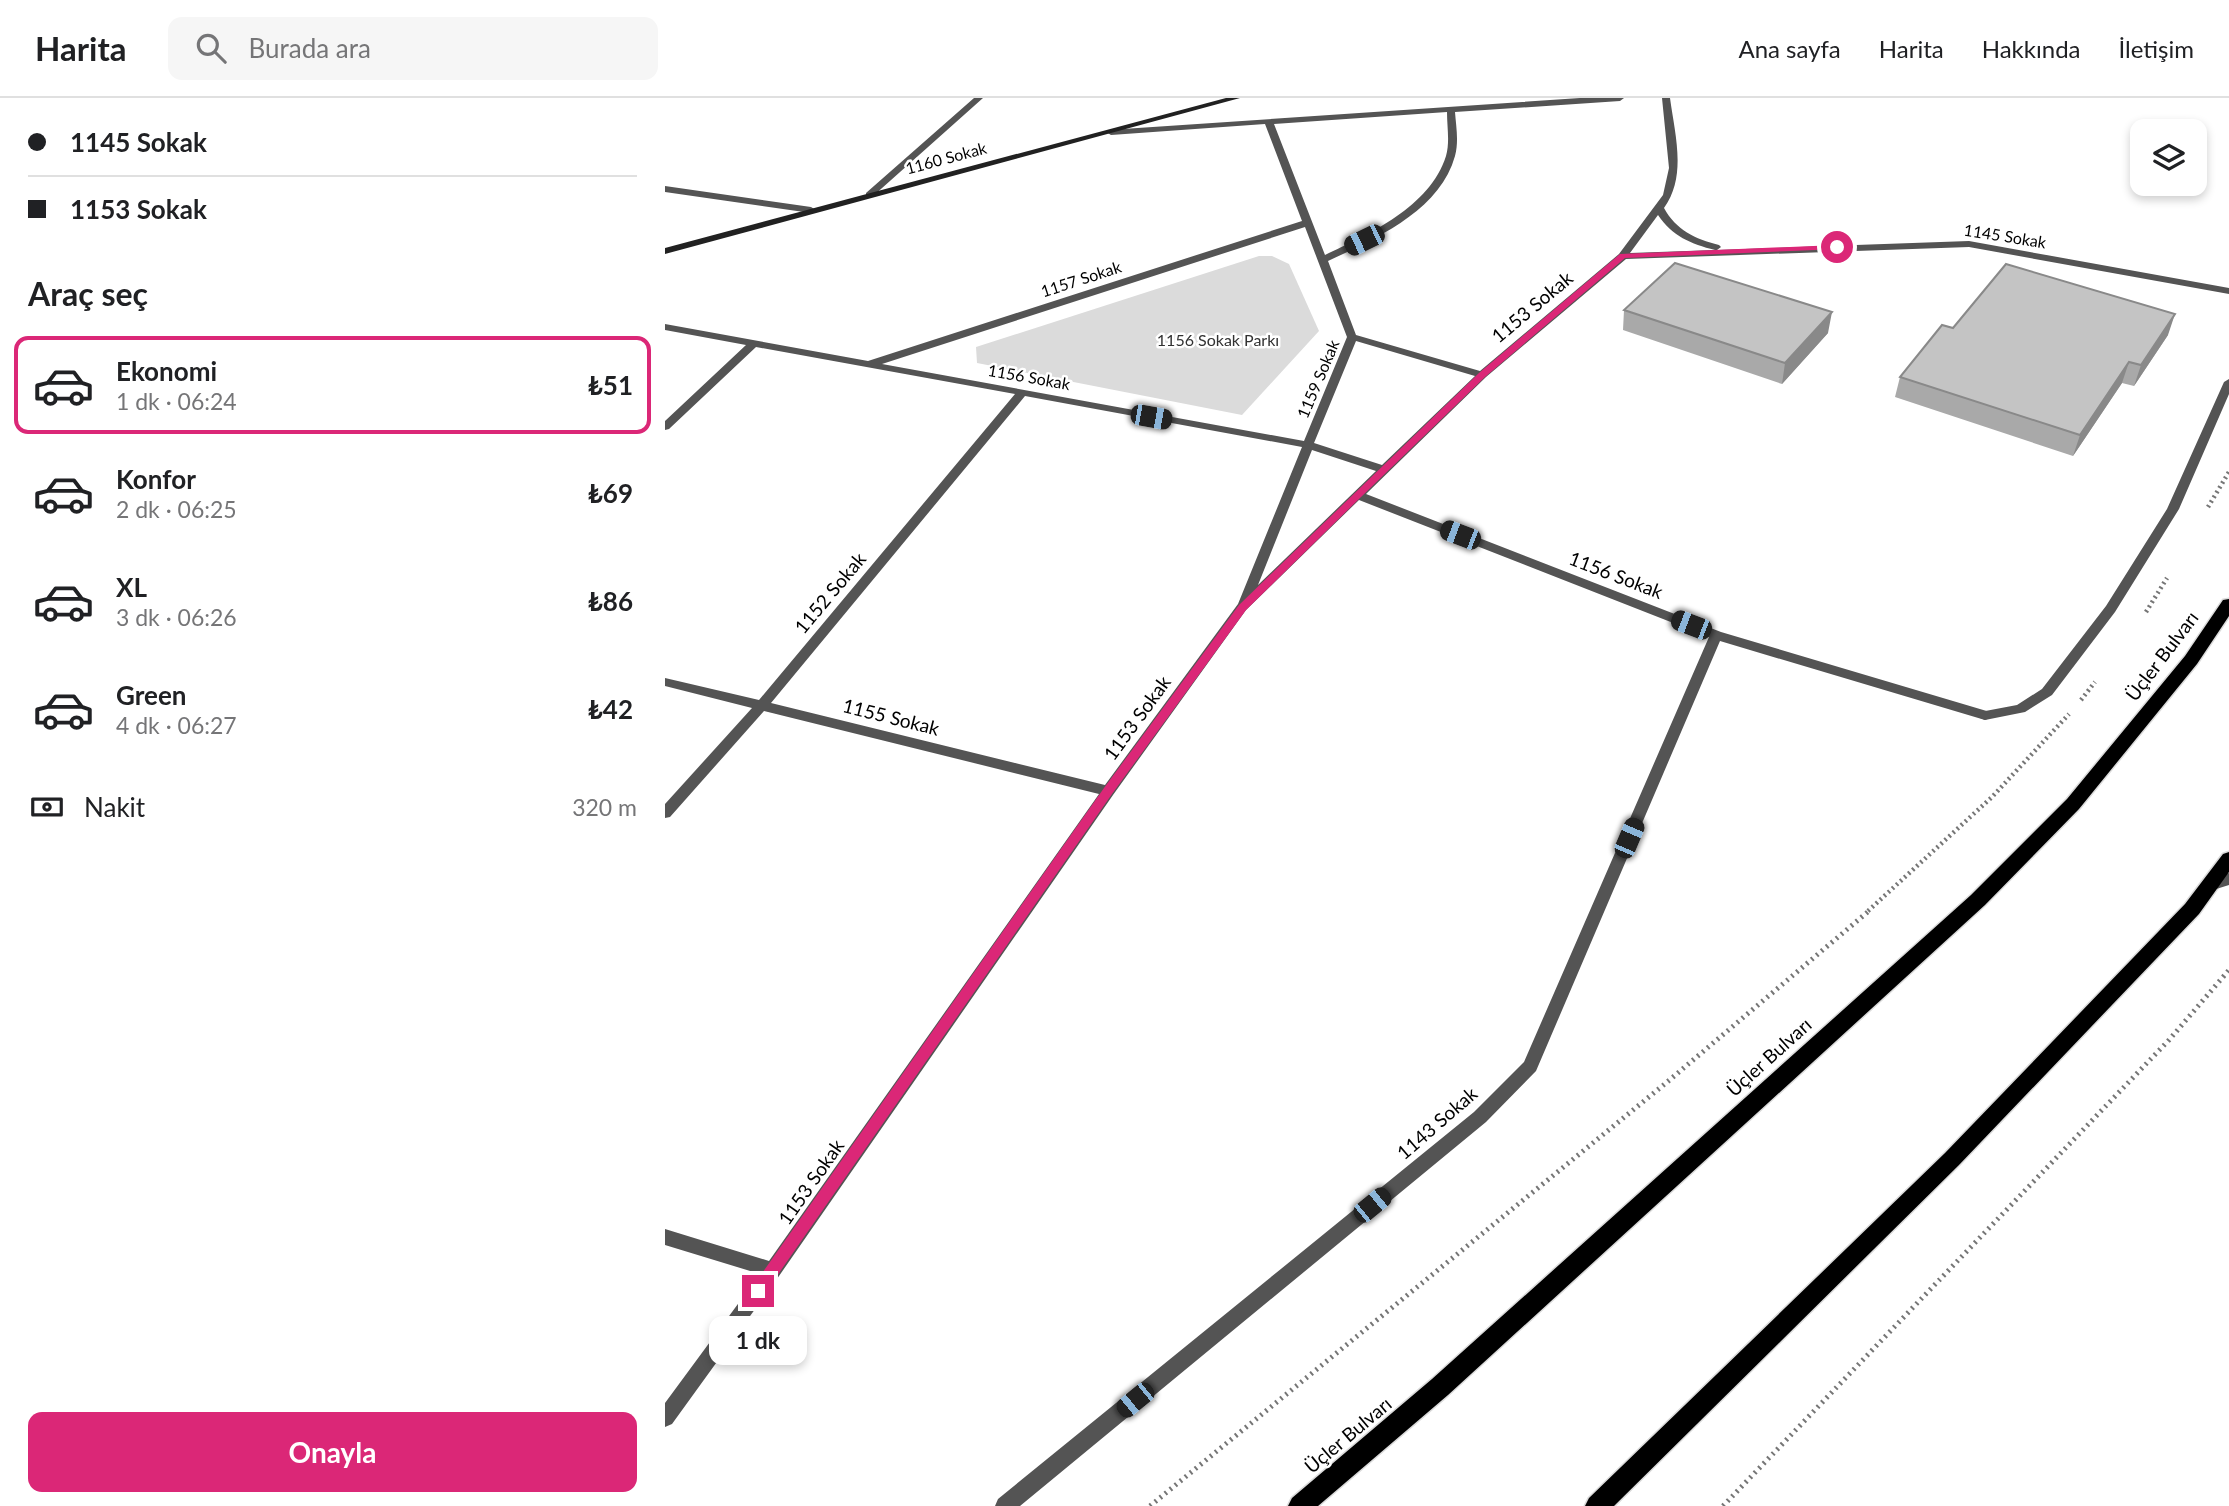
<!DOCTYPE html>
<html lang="tr">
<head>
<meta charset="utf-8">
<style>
  :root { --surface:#fff; --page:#f6f6f6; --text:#202124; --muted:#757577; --line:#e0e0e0; --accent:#db2777 }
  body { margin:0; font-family:Lato,sans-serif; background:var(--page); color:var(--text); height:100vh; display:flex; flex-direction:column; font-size:26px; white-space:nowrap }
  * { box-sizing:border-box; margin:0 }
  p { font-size:23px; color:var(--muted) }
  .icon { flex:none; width:38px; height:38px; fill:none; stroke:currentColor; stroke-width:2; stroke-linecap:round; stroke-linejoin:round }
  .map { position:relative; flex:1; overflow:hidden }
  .sheet { display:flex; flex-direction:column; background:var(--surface); width:665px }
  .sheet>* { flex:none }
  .guide { display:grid; align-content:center; height:154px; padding:0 28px; background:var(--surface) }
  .buttons { position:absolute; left:1465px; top:21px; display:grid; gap:14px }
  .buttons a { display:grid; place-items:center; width:77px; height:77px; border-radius:14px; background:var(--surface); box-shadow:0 4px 10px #0003; font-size:35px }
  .end { position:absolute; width:32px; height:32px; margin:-16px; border:9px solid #db2777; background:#fff; box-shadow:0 0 0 4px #fff }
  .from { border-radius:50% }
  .bubble { position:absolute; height:49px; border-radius:14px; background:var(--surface); box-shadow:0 4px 10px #0003; font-size:23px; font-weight:700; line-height:49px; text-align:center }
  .car { position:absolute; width:21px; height:42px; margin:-21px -10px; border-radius:9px; box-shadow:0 0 5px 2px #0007; background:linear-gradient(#222 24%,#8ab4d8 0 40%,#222 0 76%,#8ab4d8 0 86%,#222 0) }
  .guide b { display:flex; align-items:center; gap:24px; height:66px; font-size:26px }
  .guide b+b { border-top:2px solid var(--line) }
  .guide i { width:18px; height:18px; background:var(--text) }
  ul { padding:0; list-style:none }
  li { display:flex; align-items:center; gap:21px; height:98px; margin:0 14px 10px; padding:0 14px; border:4px solid transparent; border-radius:14px }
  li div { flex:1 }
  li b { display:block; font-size:26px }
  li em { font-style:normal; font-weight:700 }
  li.selected { border-color:var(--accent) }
  li>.icon { width:63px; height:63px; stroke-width:1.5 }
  h2 { padding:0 28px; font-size:32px; line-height:84px }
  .pay { display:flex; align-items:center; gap:18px; height:77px; padding:0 28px; font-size:26px }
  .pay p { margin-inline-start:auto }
  .cta { display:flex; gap:14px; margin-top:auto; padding:14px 28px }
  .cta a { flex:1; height:80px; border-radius:14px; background:var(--accent); color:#fff; font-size:28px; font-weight:700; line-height:80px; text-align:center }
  header { display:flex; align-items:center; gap:42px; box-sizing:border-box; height:98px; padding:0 35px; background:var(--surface); border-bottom:2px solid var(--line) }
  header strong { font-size:33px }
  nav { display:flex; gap:38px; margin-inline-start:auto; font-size:24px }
  .search { width:490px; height:63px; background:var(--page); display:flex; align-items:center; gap:18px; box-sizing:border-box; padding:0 24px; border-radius:14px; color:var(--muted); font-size:26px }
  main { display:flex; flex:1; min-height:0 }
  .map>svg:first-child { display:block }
  .green { fill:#dbdbdb }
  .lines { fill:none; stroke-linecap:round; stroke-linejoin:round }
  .primary-casing { stroke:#dbdbdb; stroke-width:3 }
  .path-far1 { stroke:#767676; stroke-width:4.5; stroke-dasharray:2 3.5; stroke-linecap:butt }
  .path { stroke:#767676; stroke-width:5; stroke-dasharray:2 4.5; stroke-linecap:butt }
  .lane { fill:#545454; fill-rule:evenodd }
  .street { fill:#545454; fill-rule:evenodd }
  .secondary { fill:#212121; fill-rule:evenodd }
  .primary { fill:#000; fill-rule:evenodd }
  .wall { fill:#a9a9a9 }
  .shaded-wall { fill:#898989 }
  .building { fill:#c4c4c4; stroke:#898989; stroke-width:2 }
  .route { fill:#db2777 }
  .labels { text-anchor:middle; stroke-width:5; stroke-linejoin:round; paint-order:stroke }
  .far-street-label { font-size:16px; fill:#000; stroke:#fff }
  .far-park-label { font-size:16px; fill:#323232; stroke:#fff }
  .street-label { font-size:19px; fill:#000; stroke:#fff }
</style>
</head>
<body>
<header>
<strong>Harita</strong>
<div class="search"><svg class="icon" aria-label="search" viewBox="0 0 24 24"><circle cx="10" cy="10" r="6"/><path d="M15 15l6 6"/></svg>Burada ara</div>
<nav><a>Ana sayfa</a><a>Harita</a><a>Hakkında</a><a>İletişim</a></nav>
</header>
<main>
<section class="sheet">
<div class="guide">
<b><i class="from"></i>1145 Sokak</b>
<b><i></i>1153 Sokak</b>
</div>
<h2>Araç seç</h2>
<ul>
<li class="selected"><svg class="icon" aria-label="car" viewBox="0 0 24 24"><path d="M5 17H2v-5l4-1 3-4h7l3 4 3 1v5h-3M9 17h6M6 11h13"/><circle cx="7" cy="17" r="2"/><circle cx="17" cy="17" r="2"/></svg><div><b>Ekonomi</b><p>1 dk · 06:24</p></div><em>₺51</em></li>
<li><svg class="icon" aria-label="car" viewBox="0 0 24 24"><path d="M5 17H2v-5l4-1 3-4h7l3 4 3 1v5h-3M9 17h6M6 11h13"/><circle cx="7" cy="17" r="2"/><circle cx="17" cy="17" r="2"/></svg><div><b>Konfor</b><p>2 dk · 06:25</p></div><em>₺69</em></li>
<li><svg class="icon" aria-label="car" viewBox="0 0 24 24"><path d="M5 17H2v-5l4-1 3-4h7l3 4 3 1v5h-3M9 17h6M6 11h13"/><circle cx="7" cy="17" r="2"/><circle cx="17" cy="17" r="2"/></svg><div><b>XL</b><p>3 dk · 06:26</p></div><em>₺86</em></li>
<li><svg class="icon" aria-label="car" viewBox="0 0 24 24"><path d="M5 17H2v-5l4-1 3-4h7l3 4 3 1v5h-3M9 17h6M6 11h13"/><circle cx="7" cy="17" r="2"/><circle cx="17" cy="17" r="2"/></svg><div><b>Green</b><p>4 dk · 06:27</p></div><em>₺42</em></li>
</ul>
<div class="pay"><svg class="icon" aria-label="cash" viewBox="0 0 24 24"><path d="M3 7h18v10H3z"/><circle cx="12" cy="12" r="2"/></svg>Nakit<p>320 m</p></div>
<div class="cta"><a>Onayla</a></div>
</section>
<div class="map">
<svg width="1564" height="1408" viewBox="0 0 1564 1408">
  <rect width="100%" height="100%" fill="#fff"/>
  <path class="green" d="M594,158H607L624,166L654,233L577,317L312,265L311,249Z"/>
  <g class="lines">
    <defs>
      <path id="primary" d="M1564,501V518L1532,566L1414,711L1320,807L783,1297L653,1408H623L627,1400L767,1281L1306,797L1402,701L1520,558L1558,502Z
        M1564,754V774L1534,816L1294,1067L949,1408H920L924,1400L1280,1055L1520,806L1558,756Z"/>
    </defs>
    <use href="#primary" class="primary-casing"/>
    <path class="path-far1" d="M1543,409L1564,374
      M1481,514L1502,480
      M1416,602L1430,584
      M1203,813L1327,699L1404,616"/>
    <path class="path" d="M485,1408L1001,985L1205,812
      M1058,1408L1504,942L1564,872"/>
    <path class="lane" d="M1564,281V296L1514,411L1450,514L1387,597L1360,614L1320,622L1315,620L1313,617L1315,614L1352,607L1377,591L1441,508L1502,411L1559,284Z"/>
    <path class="street" d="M309,0H318L207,99H201V95Z
      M915,0H959L955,3L790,14C791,28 794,43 790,58C775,113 710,141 663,163L691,237L815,273L954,156L998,97L1004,70L997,0H1005C1010,37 1022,78 999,110C1011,132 1030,141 1054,147L1056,149L1052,152L1304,143L1564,190V196L1304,149L961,161L821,279L701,396L1056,534L1325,614L1327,617L1325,620L1320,622L1055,543L871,973L821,1024L355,1408H330L333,1401L809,1014L859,964L1044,539L694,402L581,512L448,697L114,1178L7,1326L0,1329V1305L95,1176L0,1147V1131L104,1163L434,696L99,613L5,719L0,720V706L87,610L0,588V580L94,602L350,296L91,249L4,331L0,332V323L81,247L0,232V226L203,263L637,123L600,26L446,37L441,34L443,32ZM782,14C782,29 785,44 781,58C765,109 704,136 660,157L609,26ZM993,117C1007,138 1026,146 1050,152L965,155ZM640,129L682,239L639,343L217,266ZM691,243L810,278L717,367L649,345ZM360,298L637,349L573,506L440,687L106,605ZM647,352L711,373L593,487Z
      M0,88L146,109L151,112L146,115L0,94Z
      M1564,775V787L1548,792L1543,790L1541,786L1543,782Z"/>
    <path class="secondary" d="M561,0H575L0,156V150Z"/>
    <use href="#primary" class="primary"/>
  </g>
  <path class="wall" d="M959,212L1163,235L1117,286L958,232Z
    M1288,230L1503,237L1469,288L1457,285L1408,358L1230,299L1235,279Z"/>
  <path class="shaded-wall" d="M1167,214L1163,235L1117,286L1120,265Z
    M1510,216L1503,237L1469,288L1476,267Z
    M1464,264L1457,285L1408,358L1415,337Z"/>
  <path class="building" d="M1010,165L1167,214L1120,265L959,212Z
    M1341,166L1510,216L1476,267L1464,264L1415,337L1235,279L1277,227L1288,230Z"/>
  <path class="route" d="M1172,147L1175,151L960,160L820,279L696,399L581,512L447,696L98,1198H88V1188L439,690L574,507L814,275L955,156Z"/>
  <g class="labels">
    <g class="far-street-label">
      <text transform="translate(281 60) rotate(-15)" y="6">1160 Sokak</text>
      <text transform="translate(1340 138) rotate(9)" y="6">1145 Sokak</text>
      <text transform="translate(416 181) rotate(-18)" y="6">1157 Sokak</text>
      <text transform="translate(364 279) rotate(10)" y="6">1156 Sokak</text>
      <text transform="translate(653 281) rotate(-67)" y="6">1159 Sokak</text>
    </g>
    <g class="far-park-label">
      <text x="553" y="248">1156 Sokak Parkı</text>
    </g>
    <g class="street-label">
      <text transform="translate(867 209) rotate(-40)" y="7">1153 Sokak</text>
      <text transform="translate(951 477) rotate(21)" y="7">1156 Sokak</text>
      <text transform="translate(165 495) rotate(-50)" y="7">1152 Sokak</text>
      <text transform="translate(1497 558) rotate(-53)" y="7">Üçler Bulvarı</text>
      <text transform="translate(226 619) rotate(14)" y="7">1155 Sokak</text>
      <text transform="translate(472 620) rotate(-54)" y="7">1153 Sokak</text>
      <text transform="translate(1104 959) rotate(-42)" y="7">Üçler Bulvarı</text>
      <text transform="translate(772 1025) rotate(-41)" y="7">1143 Sokak</text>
      <text transform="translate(146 1084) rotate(-55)" y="7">1153 Sokak</text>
      <text transform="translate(683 1337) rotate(-40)" y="7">Üçler Bulvarı</text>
    </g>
  </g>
</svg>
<div class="buttons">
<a><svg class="icon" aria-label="layers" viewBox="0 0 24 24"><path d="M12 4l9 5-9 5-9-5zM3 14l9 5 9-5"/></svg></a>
</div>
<i class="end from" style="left:1172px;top:149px"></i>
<i class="end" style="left:93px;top:1193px"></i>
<div class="bubble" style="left:44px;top:1218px;width:98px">1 dk</div>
<i class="car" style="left:699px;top:142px;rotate:244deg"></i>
<i class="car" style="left:486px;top:319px;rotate:100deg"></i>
<i class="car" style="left:795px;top:437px;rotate:291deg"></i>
<i class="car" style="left:1026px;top:527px;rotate:291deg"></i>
<i class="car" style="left:964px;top:740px;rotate:23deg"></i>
<i class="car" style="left:707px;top:1107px;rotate:51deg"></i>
<i class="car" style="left:470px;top:1302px;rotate:231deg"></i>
</div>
</main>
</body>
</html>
